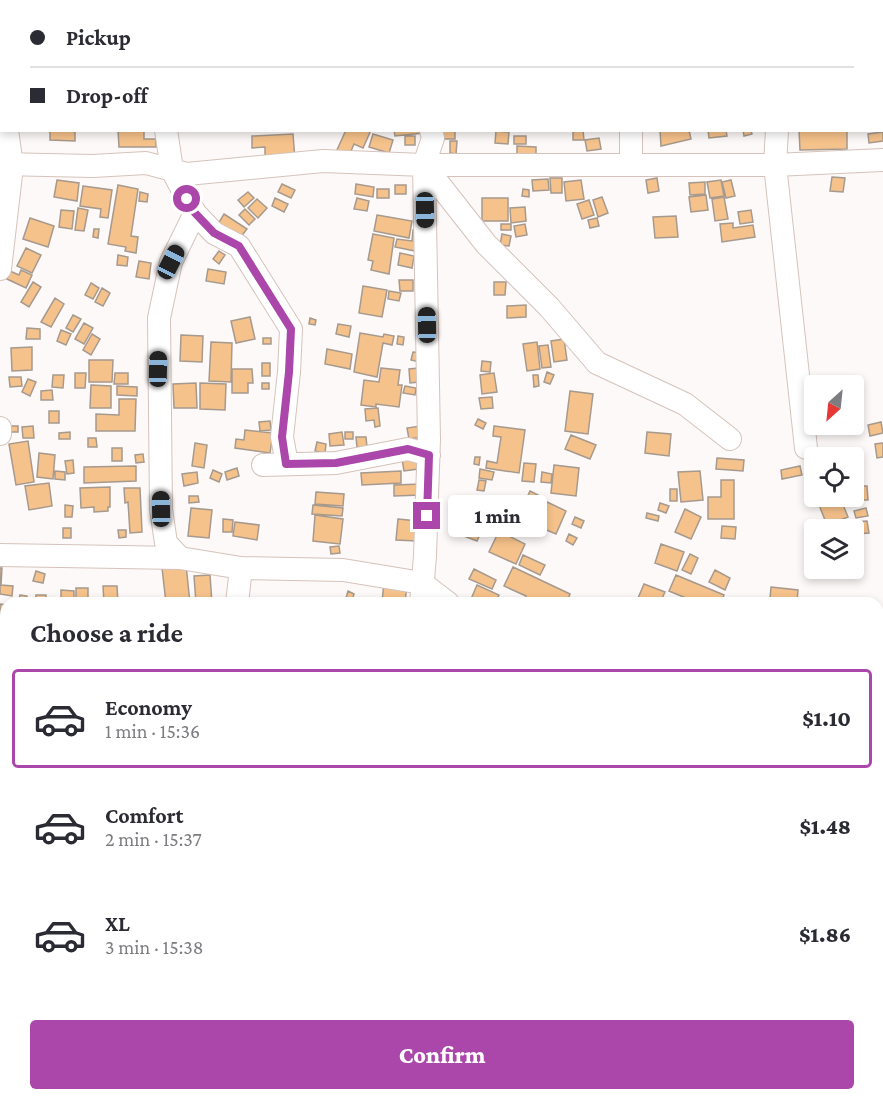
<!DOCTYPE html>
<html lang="en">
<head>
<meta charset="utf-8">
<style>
  :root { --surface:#fff; --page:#f7f7f7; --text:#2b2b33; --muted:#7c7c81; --line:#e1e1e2; --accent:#ab46aa }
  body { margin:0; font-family:"Crimson Pro",serif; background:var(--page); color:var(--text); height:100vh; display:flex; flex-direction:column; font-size:22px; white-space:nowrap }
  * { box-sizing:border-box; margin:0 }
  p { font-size:20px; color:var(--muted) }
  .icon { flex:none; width:33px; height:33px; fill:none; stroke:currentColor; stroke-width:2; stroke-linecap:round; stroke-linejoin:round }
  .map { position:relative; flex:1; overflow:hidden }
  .drawer { position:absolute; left:0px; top:597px; width:884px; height:504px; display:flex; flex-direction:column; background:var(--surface); border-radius:18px 18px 0 0; box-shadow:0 3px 9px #0003 }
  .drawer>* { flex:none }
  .hud { position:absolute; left:0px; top:0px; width:884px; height:132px; box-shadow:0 3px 9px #0003; display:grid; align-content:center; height:132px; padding:0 30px; background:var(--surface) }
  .needle { width:39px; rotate:207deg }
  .tools { position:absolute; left:804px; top:375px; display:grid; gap:12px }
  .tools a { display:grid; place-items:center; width:60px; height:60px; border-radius:6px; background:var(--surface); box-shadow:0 3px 9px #0003; font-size:30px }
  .end { position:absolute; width:27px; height:27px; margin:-14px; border:8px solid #ab46aa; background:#fff; box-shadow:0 0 0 3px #fff }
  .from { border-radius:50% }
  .bubble { position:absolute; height:42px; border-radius:6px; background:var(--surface); box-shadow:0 3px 9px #0003; font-size:20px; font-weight:800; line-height:42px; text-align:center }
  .car { position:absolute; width:18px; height:36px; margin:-18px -9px; border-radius:8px; box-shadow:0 0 4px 2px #0007; background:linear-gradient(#222 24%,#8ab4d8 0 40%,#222 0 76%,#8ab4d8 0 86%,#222 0) }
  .hud b { display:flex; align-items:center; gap:21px; height:57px; font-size:22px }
  .hud b+b { border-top:2px solid var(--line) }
  .hud i { width:15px; height:15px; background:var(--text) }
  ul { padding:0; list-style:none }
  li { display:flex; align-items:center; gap:18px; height:99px; margin:0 12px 9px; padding:0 18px; border:3px solid transparent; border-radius:6px }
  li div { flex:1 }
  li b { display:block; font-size:22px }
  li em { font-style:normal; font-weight:800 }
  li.selected { border-color:var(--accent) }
  li>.icon { width:54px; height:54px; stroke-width:1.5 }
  h2 { padding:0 30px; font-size:27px; line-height:72px }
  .action { display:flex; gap:12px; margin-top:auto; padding:12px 30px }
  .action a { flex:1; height:69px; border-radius:6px; background:var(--accent); color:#fff; font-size:24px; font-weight:800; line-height:69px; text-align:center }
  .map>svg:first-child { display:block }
  .building { fill:#f6c28b; stroke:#a6998d; stroke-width:1.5 }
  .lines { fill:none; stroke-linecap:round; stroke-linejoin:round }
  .minor-casing { stroke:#d5c3bb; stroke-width:24 }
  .path { stroke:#b8b3b2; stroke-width:4; stroke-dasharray:4.5 3; stroke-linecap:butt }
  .minor { stroke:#fff; stroke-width:22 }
  .route { stroke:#ab46aa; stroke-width:8 }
</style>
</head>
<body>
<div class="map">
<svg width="883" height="1101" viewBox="0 0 883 1101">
  <rect width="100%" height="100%" fill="#fdf9f8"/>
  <path class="building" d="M118,0H142L117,2Z
    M50,130H75V141L50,140Z
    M118,130H144V139H156V147H119Z
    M346,130H371L363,148L354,144L349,156L337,150Z
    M394,130H423L424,133L395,136Z
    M443,130H455V139H443Z
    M556,130H583L584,140H573V131Z
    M689,130L691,139L661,146L660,131Z
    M708,130H726L727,136L709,138Z
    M743,130H751L752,134L744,136Z
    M799,130H847V149L800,150Z
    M496,131L509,132L508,144L495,143Z
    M883,132V141L869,143L868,134Z
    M293,134L295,160L265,162V147L252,148V136Z
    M373,134L393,140L389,153L369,147Z
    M405,136H415V145H405Z
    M514,136H526V144H514Z
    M599,138L601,149L587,151L585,140Z
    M450,141H457L456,154L450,153Z
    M517,146L536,147V156L517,154Z
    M832,177L845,178L843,192L830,191Z
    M550,178H562V193H551Z
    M657,178L659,191L648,193L646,180Z
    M548,179L549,190L533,191L532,180Z
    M57,180L79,183L77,201L54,197Z
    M581,180L584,199L566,201L564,182Z
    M721,180L724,196L710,198L707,182Z
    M731,180L735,196L726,198L722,182Z
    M705,182V194L690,195L689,183Z
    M282,184L295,190L291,198L278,192Z
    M356,184L374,187L373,197L355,194Z
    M118,185L138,189L131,236L138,237L136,253L125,251L126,247L108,244Z
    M395,185H406V194H395Z
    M83,186L112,190L108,218L100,217L101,209L80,206Z
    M377,189H389V198H377Z
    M523,189L529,190V197L522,196Z
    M140,192L148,194L147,202L139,201Z
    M248,192L254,198L244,207L238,200Z
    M706,195L708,210L691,212L689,197Z
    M602,197L608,213L598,217L593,200Z
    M724,197L728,219L715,221L712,199Z
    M275,198L288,204L284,212L272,206Z
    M357,198L369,201L367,211L354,209Z
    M482,198H508V221H482Z
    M257,199L267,208L258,218L248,208Z
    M589,200L594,215L582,219L577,204Z
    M525,207L526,221L511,223L510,208Z
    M78,208L88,210L84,231L75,230Z
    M245,209L255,219L249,225L239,215Z
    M61,210L74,211L72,229L59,227Z
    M751,210L753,222L740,224L738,212Z
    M224,214L247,229L240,238L218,224Z
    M377,215L412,221L409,238L374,231Z
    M676,216L678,237L655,238L653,217Z
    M30,218L54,226L48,247L23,239Z
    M597,218L599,226L590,228L588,220Z
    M733,223V228L753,225L755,237L722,242L720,224Z
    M501,224H511V230H501Z
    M525,224L527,235L516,237L514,226Z
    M94,229H99L98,238L93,237Z
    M413,230L423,232L420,252L395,247L397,239L412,241Z
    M373,234L394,238L389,274L371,270L373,261L368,260Z
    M502,234L511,236L509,246L500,245Z
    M26,248L41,255L32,273L17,266Z
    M219,251L225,255L219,264L213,259Z
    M400,253L414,256L412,268L398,265Z
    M118,255L128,257L127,266L117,265Z
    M139,261L151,263L149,279L136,277Z
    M208,269L226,272L224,284L206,281Z
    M21,270L32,275L26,288L7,279L10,271L19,275Z
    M399,280H413V291H400Z
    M33,282L41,287L29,307L21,302Z
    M494,282H506L505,295H494Z
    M91,283L99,288L93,299L85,295Z
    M363,286L387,290L382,317L359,313Z
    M102,288L110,293L103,306L95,302Z
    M389,291L401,293L399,301L388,299Z
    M55,298L64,304L51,327L41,322Z
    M526,305V317L507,318V306Z
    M73,315L81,319L73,332L66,328Z
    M250,317L255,339L236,343L231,321Z
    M310,318L316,320L315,325L309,324Z
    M84,323L93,328L84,344L75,339Z
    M338,324L351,326L349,337L336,334Z
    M27,328L40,329V339H26Z
    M61,330L71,334L66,345L57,341Z
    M360,333L383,337L384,334L394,336L392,345L383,343L377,377L354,372Z
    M92,334L100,339L91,355L83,350Z
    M181,335L203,336L202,362L180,361Z
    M398,336L404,337L403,345L397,344Z
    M263,338H271V344H263Z
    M564,339L567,360L554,362L551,341Z
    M211,342L232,343L231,382L209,381Z
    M537,342L540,369L527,371L523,344Z
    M548,345L551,367L542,368L539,346Z
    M32,347V370L12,371L11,348Z
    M327,349L352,354L350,369L325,364Z
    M413,352L421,353L420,362L411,360Z
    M89,360H113L112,382H89Z
    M482,361L491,362L490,372L481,371Z
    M262,363H270V376H262Z
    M381,368L400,370L398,385H402L399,407L376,404V407L361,405L364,380L379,382Z
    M418,368L419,382L410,383L409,369Z
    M232,369H252L253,383H248V393H232Z
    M547,372L554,375L550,384L544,382Z
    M75,373H86L85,388H75Z
    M115,373H128V384H114Z
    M494,373L497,392L482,394L480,375Z
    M53,375H64L63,388L52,387Z
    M533,375H538L539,386L534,387Z
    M9,377H21L22,386L10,387Z
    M28,379L36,382L30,396L22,392Z
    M196,383L197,408H174L173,384Z
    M200,383L226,384L225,410L200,409Z
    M262,383H269V389H262Z
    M91,385L111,386V408H90Z
    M117,386L137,387V396L117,395Z
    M405,386L416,388L415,395L403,393Z
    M52,390L53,400H41V391Z
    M570,391L593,394L588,434L565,431Z
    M492,397L493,408L481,409L479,398Z
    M119,399H136L135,431H96V414L119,415Z
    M378,408L380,426L375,427L374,420L366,421L365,409Z
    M49,411H59V423H49Z
    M478,419L486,423L483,429L475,425Z
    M270,421L271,430L260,431L259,422Z
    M881,422L883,433L870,436L868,425Z
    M10,426H18V432H11Z
    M33,426L34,438H23L22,427Z
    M420,426L422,437L409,439L407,428Z
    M494,426L525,430L519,473L486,468L487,461L497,463L501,437L493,436Z
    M245,430L273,433L270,453L235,448L236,439L244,440Z
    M70,432V439H59V433Z
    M342,432L344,445L330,446L329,434Z
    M345,432H353V439H345Z
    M647,432L671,434L669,456L645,453Z
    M571,435L596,445L590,459L565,449Z
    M356,437H366L367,447H357Z
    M88,438H96L97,447H88Z
    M28,441L34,482L16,485L9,444Z
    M317,442L326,444L325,453L315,451Z
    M195,443L207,445L204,468L192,466Z
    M883,443V457L877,458L875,444Z
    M112,448H122V461H112Z
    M39,453L55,455L53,479L37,477Z
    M143,454L144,462L136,463L135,455Z
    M416,457L418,469L404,471L402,459Z
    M475,457H480L479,465L474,464Z
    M717,458L744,460L743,471L716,469Z
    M73,460L74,473L67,474L65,461Z
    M524,463L536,464L534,482L522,481Z
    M554,465L579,468L576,496L551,493Z
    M136,466V481L84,483V467Z
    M800,466L802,475L782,479L781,470Z
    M237,468L239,476L227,480L225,472Z
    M480,469L494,472L492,480L479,478Z
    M213,470L222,474L219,482L210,478Z
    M55,471L65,472V480L55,479Z
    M401,471V483L362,485L361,473Z
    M700,471L703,500L681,502L678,472Z
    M197,472L198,483L184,486L182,474Z
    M542,472L552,474L551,483L541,482Z
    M479,480L486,481L484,491L477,490Z
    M721,480H734V519H708V497H721Z
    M49,483L52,506L29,510L25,486Z
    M422,484V495L394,496V485Z
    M854,486H867L868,500H855Z
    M110,487V507H108V511L94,512V507L81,508L80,488Z
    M124,488H140L142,532L130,533L128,502L125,503Z
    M670,489H677V501H670Z
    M530,491L544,498L539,509L525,502Z
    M316,492L344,494L343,506L315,504Z
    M189,496H198L199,502L189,503Z
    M840,497L848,517L827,525L819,505Z
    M547,502L566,511L556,534L537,526Z
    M660,503L669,506L666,513L658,510Z
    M65,505L73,506L72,517H65Z
    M313,505L343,508L342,516L312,514Z
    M191,508L212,510L209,538L188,536Z
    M866,508L868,516L856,518L854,511Z
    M685,509L701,517L691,539L675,532Z
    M647,513L659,516L658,521L646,518Z
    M315,515L343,519L340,544L313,541Z
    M522,515L529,518L528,522L520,519Z
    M575,517L584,521L581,528L572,524Z
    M223,519L233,520L232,532H223Z
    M398,519L418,521L417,541L396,540Z
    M867,521L869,533L855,534L853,522Z
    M235,522L259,525L257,540L233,536Z
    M470,524L482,530L477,541L464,536Z
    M531,526L539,530L536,535L528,531Z
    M722,526L736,527L735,539L721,538Z
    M63,528H71V538H63Z
    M118,530H126V537L119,538Z
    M499,531L525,544L516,564L489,552Z
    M569,534L577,538L573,545L566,541Z
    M661,544L684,552L677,571L655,563Z
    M339,546L340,553L331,554L330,547Z
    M690,554L698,558L691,574L682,570Z
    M523,555L545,565L540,575L519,565Z
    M186,565L190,603H166L162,568Z
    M513,567L570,594L567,603H542L538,601L537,603H523L526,596L504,586Z
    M0,568H2L1,585L13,586L12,596L0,594Z
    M474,569L496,580L492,589L469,579Z
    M715,570L730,578L725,590L709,582Z
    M36,571L45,574L43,583L33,581Z
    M210,575L212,603H196L194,576Z
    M676,575L724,595L721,603H698L669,591Z
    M384,582L407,584L405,603L382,602Z
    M644,584L665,592L660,603H636Z
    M477,585L499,595L495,603H480L471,599Z
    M103,586H117L118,603H104Z
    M771,587L798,590L797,602L770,599Z
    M76,588H88V603H76Z
    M61,590L74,591V603H61Z
    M348,591L354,594L352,601L346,598Z
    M20,595L27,596L25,603H18Z
    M36,595H46V603H35Z
    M163,600V603H140V601Z
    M0,604L6,605L5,617L0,616Z
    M4,630L6,631V651L0,649Z
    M6,707V722L0,723V708Z
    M878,751H883V764L878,763Z
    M0,760L6,795L0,796Z
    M878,818L883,820V831L878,829Z
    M0,833H6V854H0Z
    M0,860L6,861V888L0,887Z
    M0,900L6,902L4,915L0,914Z
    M6,1029V1075L0,1079V1034Z
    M883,1044V1062H881L878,1045Z
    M0,1085L6,1095L12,1101H0Z
    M62,1095H79L81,1101H59L57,1097Z
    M83,1095H109L111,1101H85Z
    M114,1095H127L129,1098L125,1101H118Z
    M139,1095H149L155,1101H133Z
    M204,1095H217L219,1099L224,1095H235L240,1101H203L201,1097Z
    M284,1095H299L307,1098L306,1101H282Z
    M329,1095H342L340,1101H328Z
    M345,1095L354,1097L353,1101H343Z
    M697,1095H725V1096L698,1101Z
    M784,1095H798L786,1100Z
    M811,1095H826L828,1101H812Z"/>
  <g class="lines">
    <defs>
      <path id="minor" d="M407,0L408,2
        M8,2V0
        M633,2V0
        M787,2V0
        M166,130L172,170L195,213L214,233L239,246L291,329L289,372L282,437L287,464
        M631,130V165
        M777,130L775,165L806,448
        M0,164L93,166L146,163L187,174L323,161L424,165H775L883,160
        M424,165L486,244L549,307L597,363L685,404L730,439
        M0,269L12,166L7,130
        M0,428V434
        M263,465L336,463L408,449L429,455
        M0,555L180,558L241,568L343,570L422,583L448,603
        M180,558L166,543L161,509L159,318L171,262L195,213
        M237,603L241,568
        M421,603L425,556L429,439L424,165L433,138L431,130
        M0,739L6,737
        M878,746H883
        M362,1095L363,1101
        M459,1095L462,1101
        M657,1101V1095"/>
    </defs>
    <use href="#minor" class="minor-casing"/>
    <path class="path" d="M168,2V0"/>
    <use href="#minor" class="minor"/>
  </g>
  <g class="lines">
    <path class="route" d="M187,199L195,213L214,233L239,246L291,329L289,372L282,437L286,464L336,463L408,449L429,455L427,516"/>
  </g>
</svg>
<div class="tools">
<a><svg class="needle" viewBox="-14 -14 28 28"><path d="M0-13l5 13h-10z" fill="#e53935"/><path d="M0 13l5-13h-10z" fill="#7c7c81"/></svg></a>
<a><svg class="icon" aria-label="locate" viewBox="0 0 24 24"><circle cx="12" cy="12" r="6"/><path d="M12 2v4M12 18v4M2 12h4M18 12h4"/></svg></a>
<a><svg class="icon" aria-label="layers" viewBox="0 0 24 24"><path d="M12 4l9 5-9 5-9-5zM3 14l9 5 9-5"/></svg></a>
</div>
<i class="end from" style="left:187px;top:199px"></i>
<i class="end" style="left:427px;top:516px"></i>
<div class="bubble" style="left:448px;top:495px;width:99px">1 min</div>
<i class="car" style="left:425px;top:210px;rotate:179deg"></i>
<i class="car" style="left:171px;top:262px;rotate:27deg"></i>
<i class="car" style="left:427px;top:325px;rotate:359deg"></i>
<i class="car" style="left:158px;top:369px;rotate:1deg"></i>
<i class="car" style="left:161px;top:509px;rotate:359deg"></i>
<div class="hud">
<b><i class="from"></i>Pickup</b>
<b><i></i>Drop-off</b>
</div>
<section class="drawer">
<h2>Choose a ride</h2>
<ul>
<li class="selected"><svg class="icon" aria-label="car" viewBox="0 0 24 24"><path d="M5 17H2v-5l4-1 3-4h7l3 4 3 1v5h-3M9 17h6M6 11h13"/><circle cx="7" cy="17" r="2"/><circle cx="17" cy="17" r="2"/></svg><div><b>Economy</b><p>1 min · 15:36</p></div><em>$1.10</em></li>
<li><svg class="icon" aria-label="car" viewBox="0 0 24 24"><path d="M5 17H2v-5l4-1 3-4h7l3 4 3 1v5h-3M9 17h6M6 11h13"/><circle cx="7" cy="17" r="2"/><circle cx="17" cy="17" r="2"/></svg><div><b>Comfort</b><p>2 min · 15:37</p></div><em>$1.48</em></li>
<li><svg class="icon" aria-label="car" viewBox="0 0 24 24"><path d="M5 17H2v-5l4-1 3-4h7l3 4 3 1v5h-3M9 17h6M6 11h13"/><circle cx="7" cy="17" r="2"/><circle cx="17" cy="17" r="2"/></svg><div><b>XL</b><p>3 min · 15:38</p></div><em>$1.86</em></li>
</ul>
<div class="action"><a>Confirm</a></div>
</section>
</div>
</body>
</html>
